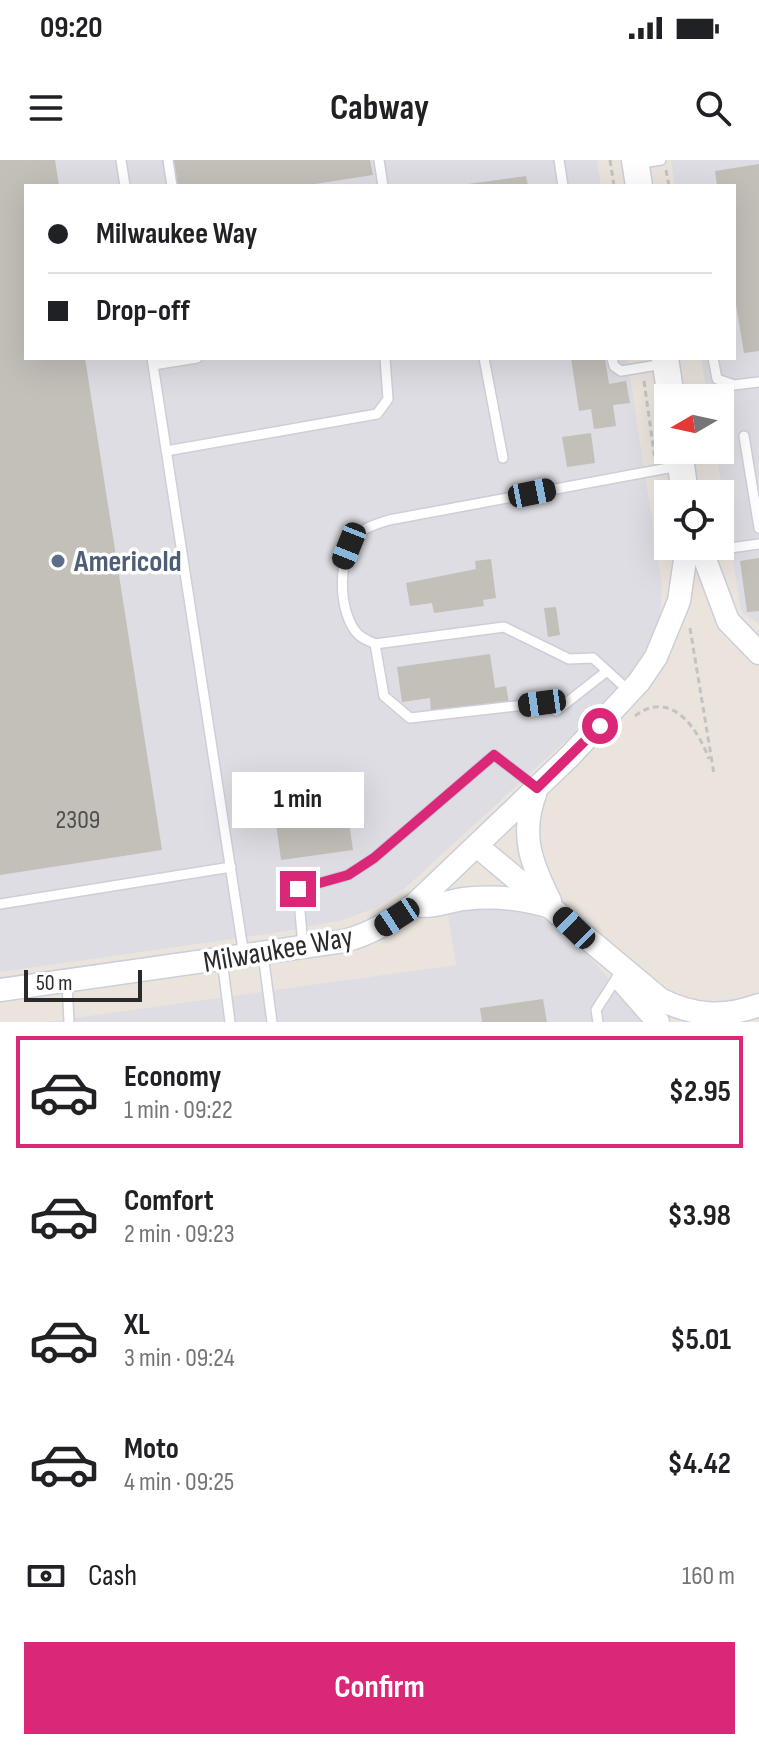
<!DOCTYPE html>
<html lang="en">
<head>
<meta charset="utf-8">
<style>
  :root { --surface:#fff; --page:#f6f6f6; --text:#202124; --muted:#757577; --line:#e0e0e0; --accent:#db2777 }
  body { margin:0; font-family:"Sofia Sans Condensed",sans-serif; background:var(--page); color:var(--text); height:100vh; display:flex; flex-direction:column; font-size:30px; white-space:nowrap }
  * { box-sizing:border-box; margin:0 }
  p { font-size:26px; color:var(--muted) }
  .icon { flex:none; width:44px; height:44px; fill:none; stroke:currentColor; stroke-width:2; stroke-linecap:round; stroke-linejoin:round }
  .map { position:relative; height:862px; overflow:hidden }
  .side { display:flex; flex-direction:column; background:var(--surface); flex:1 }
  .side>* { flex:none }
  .hud { position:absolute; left:24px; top:24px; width:712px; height:176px; border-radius:0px; box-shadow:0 8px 32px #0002; display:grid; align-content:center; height:176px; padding:0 24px; background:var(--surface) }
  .needle { width:52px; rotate:261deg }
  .tools { position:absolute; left:654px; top:224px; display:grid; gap:16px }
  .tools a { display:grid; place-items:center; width:80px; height:80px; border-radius:0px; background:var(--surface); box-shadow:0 8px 32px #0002; font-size:40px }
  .scale { position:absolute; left:24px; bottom:20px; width:118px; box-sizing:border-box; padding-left:8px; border:4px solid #2a2a2a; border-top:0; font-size:22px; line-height:28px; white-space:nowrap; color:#2a2a2a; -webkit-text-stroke:6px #fff; paint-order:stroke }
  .end { position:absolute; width:36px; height:36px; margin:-18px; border:10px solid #db2777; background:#fff; box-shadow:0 0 0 4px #fff }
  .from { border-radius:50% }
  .bubble { position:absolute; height:56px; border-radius:0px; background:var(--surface); box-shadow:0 8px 32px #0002; font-size:26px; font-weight:700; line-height:56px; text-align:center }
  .car { position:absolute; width:24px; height:48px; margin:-24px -12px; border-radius:10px; box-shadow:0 0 6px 2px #0007; background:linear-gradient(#222 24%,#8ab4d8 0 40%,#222 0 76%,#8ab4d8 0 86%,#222 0) }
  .hud b { display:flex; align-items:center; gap:28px; height:76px; font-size:30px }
  .hud b+b { border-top:2px solid var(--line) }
  .hud i { width:20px; height:20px; background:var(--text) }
  ul { padding:14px 0 0; list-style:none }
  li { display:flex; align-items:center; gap:24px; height:112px; margin:0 16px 12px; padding:0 8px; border:4px solid transparent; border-radius:0px }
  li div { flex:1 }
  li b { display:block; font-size:30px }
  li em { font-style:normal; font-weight:700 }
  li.active { border-color:var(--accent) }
  li>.icon { width:72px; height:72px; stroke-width:1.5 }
  .pay { display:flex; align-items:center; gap:20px; height:88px; padding:0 24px; font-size:30px }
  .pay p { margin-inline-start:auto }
  .cta { display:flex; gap:16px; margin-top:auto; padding:16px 24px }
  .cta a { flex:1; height:92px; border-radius:0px; background:var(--accent); color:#fff; font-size:32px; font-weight:700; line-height:92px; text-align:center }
  .status { display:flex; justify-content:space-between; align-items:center; height:56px; padding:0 40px; background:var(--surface); direction:ltr }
  .status svg { height:22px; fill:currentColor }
  header { display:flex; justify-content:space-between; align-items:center; height:104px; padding:0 24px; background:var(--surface); font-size:36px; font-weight:700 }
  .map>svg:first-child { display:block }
  .industrial { fill:#dedde3 }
  .building { fill:#c3bfb9 }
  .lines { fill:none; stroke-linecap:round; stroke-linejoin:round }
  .service-casing { stroke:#cccfda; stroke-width:12 }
  .tertiary-casing { stroke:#cccfda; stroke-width:25 }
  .secondary-casing { stroke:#cccfda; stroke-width:29 }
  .path { stroke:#c3c3c3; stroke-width:3; stroke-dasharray:6 4; stroke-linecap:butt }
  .service { stroke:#fff; stroke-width:9 }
  .tertiary { stroke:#fff; stroke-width:22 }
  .secondary { stroke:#fff; stroke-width:26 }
  .route { stroke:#db2777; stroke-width:10 }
  .service-dot { fill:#5c6f8a; stroke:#fff; stroke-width:3 }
  .labels { text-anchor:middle; stroke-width:7; stroke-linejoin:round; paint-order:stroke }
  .number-label { font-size:26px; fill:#504f4e }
  .service-label { font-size:30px; font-weight:bold; fill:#4e5e75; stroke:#fff; text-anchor:start }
  .street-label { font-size:30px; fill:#2a2a2a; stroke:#fff }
</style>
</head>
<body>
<div class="status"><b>09:20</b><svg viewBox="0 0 49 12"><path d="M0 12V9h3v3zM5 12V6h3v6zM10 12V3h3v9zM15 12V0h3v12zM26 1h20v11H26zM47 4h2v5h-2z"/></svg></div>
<header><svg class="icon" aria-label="menu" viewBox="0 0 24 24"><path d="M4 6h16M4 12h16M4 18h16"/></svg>Cabway<svg class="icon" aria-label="search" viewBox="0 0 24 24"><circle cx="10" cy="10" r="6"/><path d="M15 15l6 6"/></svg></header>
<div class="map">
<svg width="759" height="862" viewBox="0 0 759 862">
  <rect width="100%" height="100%" fill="#eae4dd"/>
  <path class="industrial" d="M0,0H597L601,26H26V198H627L662,424L660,458L643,505L597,552L404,729L375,748L343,760L280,772L0,812Z
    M671,0H759V464L741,451L716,290H720V238H708L701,198H734V26H675Z
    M464,746L519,749L551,763L579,785L647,862H46L456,805L447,749Z"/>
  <path class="building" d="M0,0H55L59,26H26V198H85L162,690L0,715Z
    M174,0H370L373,15L302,26H178Z
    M759,4V191L744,193L734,133V26H717L715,11Z
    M526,16L528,26H468V24Z
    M571,198H605L609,224L626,221L630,243L613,245L616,266L594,269L591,249L579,251Z
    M591,273L595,303L567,307L562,277Z
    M759,398V451L747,452L740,401Z
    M491,399L496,438L483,440L484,446L434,453L432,443L410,446L406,423L476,409L475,401Z
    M556,447L560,475L548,477L544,448Z
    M490,494L495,528L506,526L509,543L431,554L430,538L402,542L397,507Z
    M345,635L353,690L281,700L276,663L317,657L315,640Z
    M543,839L547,862H482L480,848Z"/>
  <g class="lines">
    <defs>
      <path id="service" d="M121,0L125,26
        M168,0L172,26
        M379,0L383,26
        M559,0L563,26
        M636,4L661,0
        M152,198L244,796
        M484,198L503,298
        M612,198L614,206L621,211L664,204
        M713,198L717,219L734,225L759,222
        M153,205L197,198
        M744,276L759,368
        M166,291L377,254L388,239L385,198
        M702,392L759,384
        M375,484L384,536L410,558L542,543L556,551L607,511
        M629,531L593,498L569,499L504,467L375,484C370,481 363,479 359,475C337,455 336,390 361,372C368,366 380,363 389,360L679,306
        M0,744L231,707
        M303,786L298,729L348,715L374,698L494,595L537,628
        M263,794L272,862
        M222,800L230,862
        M67,822L69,862
        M598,862L596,850L618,816"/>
      <path id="tertiary" d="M700,386L728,461L759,493
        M535,634C520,675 531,703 550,741
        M477,686L660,839C693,856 724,858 759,845
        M414,745C433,748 445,742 463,739C491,736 523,738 550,747
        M622,821L658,862
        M0,830L344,781C371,774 391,761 414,745L569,597L639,522L656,497L679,441L687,386"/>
      <path id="secondary" d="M635,0L639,26
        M665,198L671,238
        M679,290L685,334"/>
    </defs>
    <use href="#service" class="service-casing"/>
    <use href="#tertiary" class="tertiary-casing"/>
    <use href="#secondary" class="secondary-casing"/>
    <path class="path" d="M610,0L614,26
      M666,10L669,26
      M644,221L655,300
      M658,320L667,388
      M690,468L714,614
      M635,556C671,528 698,569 709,599"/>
    <use href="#service" class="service"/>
    <use href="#tertiary" class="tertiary"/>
    <use href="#secondary" class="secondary"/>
  </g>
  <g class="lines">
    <path class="route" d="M298,729L348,715L374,698L494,595L537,628L600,566"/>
  </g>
  <circle class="service-dot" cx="58" cy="401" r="8"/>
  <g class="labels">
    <g class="number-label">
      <text x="78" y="668">2309</text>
    </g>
    <g class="service-label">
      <text x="74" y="411">Americold</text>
    </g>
    <g class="street-label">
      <text transform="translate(278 789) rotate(-10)" y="10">Milwaukee Way</text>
    </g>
  </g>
</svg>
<div class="tools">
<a><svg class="needle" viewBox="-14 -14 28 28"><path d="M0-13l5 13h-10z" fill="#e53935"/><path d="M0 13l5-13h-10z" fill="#757577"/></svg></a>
<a><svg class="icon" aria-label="locate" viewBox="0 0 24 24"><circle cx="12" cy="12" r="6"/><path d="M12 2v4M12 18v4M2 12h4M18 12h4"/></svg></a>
</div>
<div class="scale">50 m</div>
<i class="end from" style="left:600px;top:566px"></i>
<i class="end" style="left:298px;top:729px"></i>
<div class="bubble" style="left:232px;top:612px;width:132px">1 min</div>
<i class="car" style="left:532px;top:333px;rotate:79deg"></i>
<i class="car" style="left:349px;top:386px;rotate:202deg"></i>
<i class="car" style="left:542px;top:543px;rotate:262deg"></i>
<i class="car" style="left:397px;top:757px;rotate:237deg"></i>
<i class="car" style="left:574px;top:768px;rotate:314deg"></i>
<div class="hud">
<b><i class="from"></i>Milwaukee Way</b>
<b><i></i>Drop-off</b>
</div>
</div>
<section class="side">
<ul>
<li class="active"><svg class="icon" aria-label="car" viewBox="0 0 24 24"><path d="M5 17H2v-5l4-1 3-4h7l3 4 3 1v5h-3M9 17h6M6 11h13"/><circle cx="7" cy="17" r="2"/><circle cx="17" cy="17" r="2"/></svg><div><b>Economy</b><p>1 min · 09:22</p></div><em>$2.95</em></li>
<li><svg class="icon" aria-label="car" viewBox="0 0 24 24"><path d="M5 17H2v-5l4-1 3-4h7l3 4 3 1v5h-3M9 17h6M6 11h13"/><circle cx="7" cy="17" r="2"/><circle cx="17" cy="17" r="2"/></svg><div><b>Comfort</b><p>2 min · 09:23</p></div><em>$3.98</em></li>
<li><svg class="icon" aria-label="car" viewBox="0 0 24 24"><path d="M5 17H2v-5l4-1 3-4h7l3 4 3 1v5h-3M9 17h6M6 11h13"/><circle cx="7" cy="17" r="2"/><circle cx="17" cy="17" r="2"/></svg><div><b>XL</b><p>3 min · 09:24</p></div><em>$5.01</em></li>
<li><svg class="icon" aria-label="car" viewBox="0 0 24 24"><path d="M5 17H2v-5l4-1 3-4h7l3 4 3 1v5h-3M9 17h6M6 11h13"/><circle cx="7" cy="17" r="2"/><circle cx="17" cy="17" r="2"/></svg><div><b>Moto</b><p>4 min · 09:25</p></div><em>$4.42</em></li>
</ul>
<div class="pay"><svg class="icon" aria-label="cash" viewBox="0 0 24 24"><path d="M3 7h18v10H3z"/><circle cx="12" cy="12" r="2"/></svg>Cash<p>160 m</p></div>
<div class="cta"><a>Confirm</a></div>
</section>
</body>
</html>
